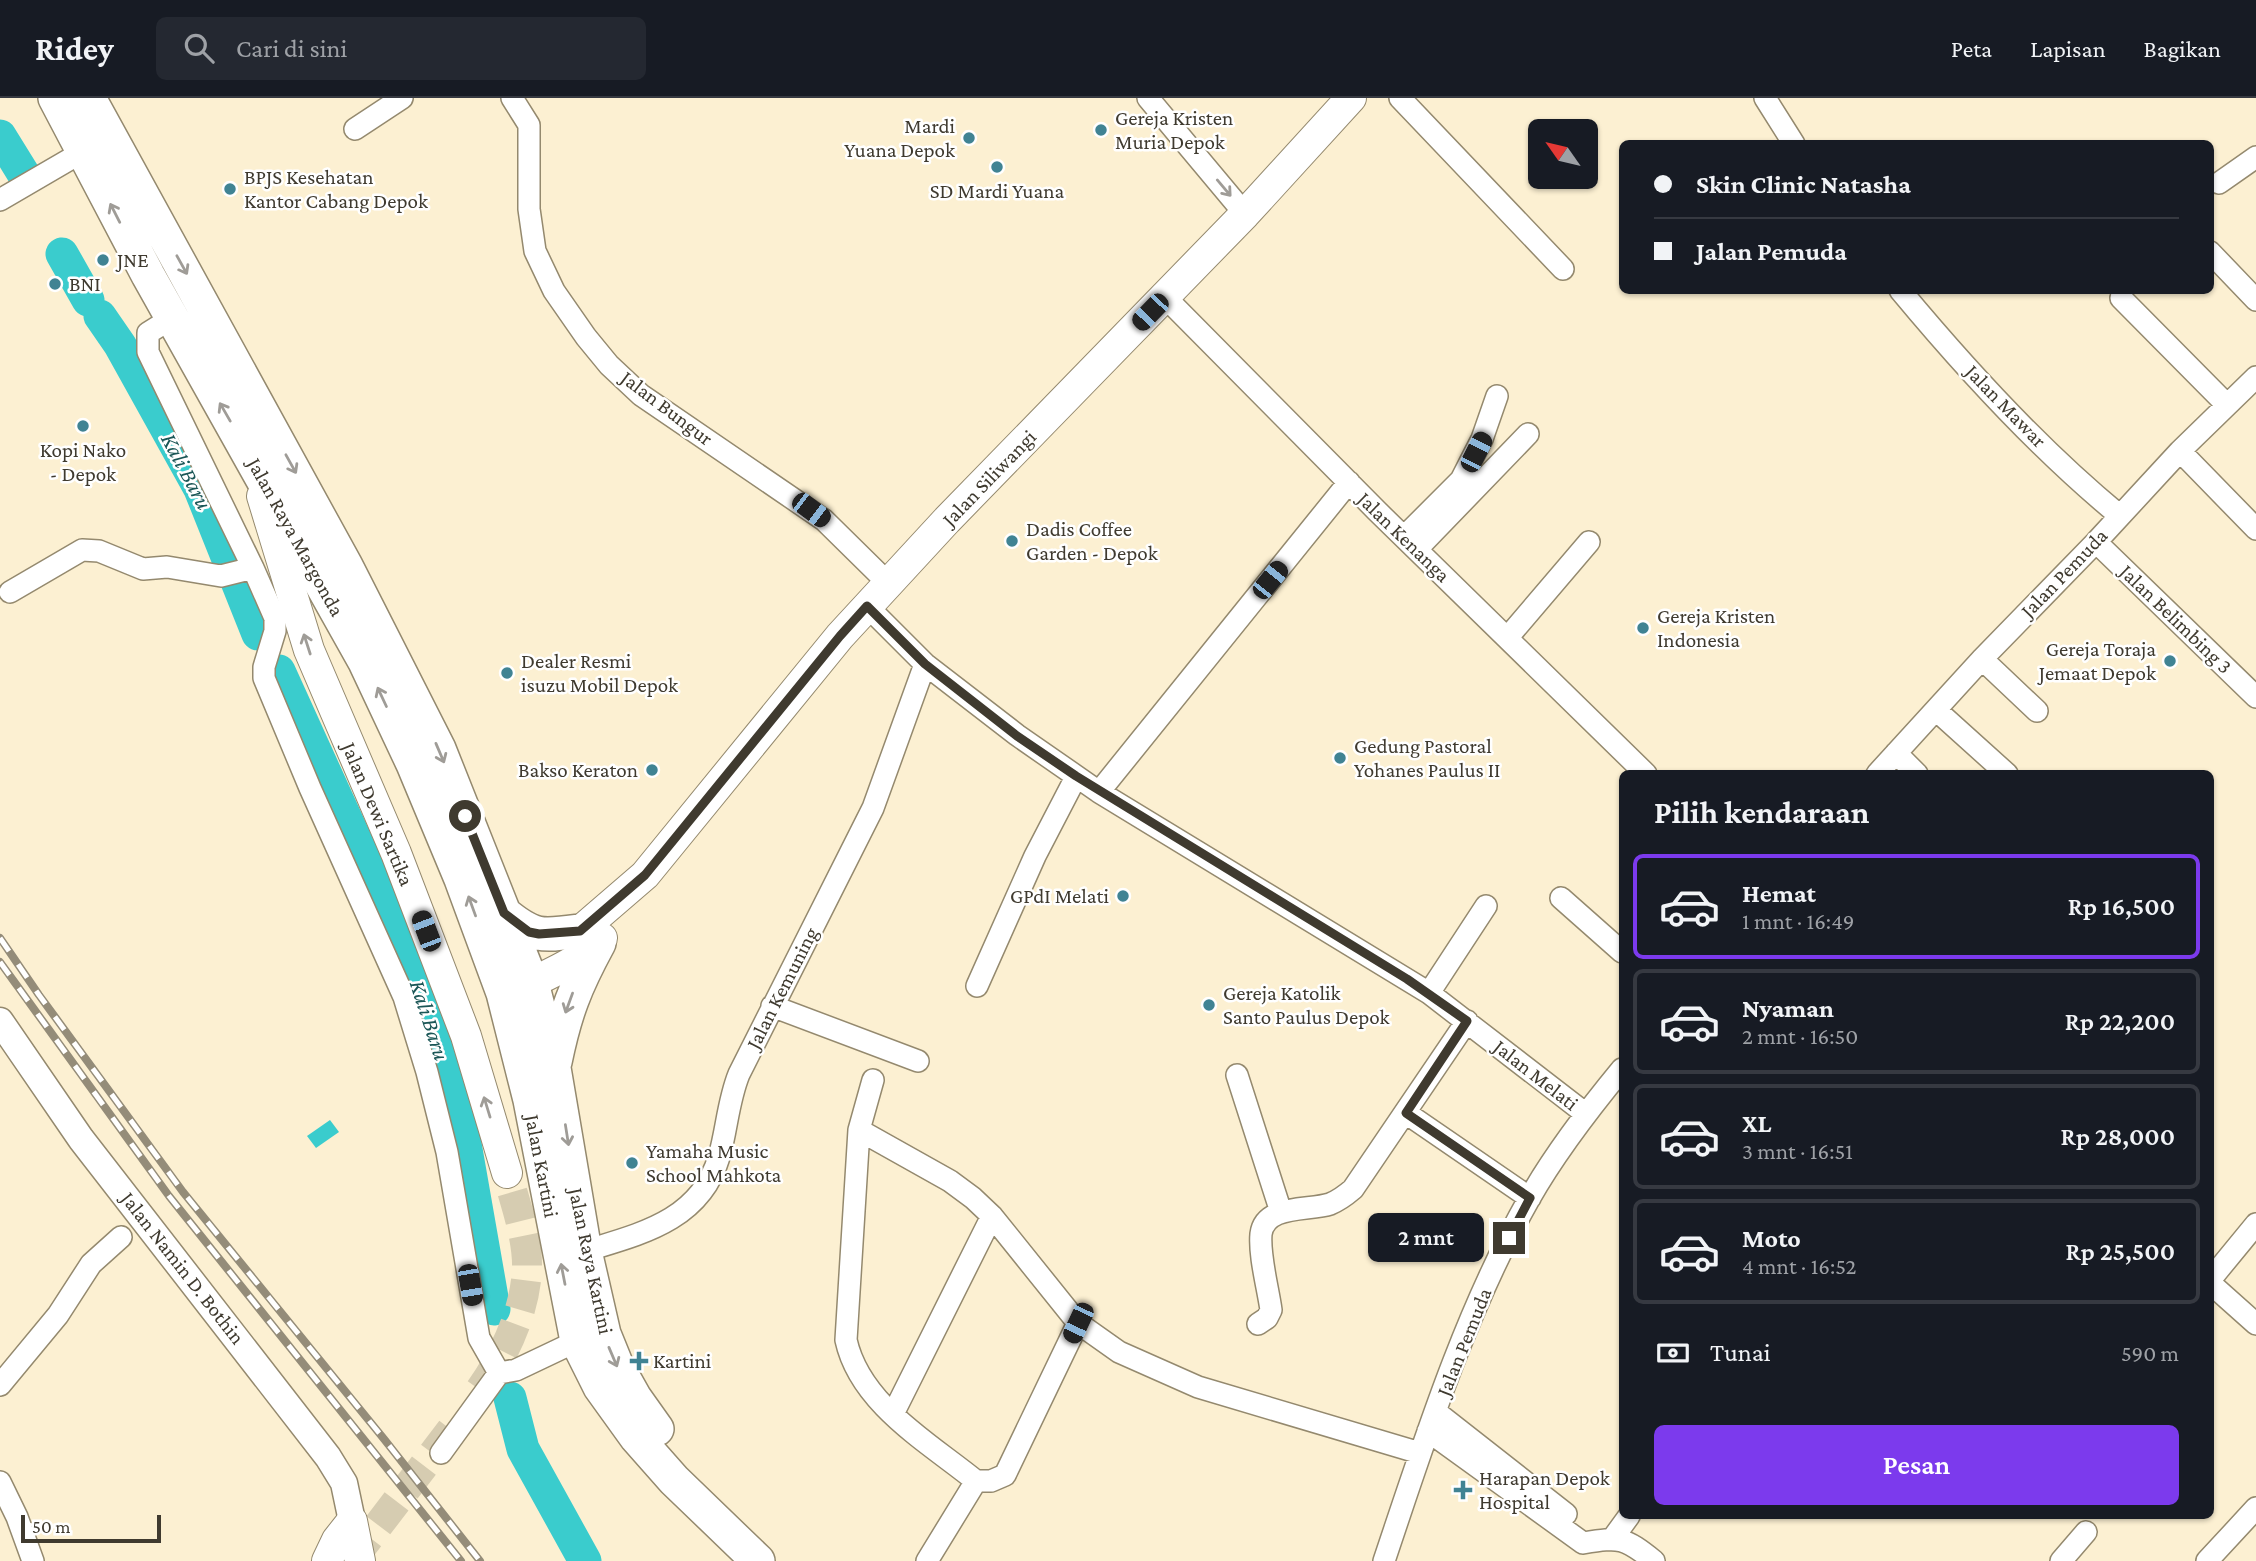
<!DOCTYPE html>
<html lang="id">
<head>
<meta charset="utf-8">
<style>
  :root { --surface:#171b24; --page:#242831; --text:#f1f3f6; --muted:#9ea1a6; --line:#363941; --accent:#7c3aed }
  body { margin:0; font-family:"Crimson Pro",serif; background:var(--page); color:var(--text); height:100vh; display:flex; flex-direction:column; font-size:26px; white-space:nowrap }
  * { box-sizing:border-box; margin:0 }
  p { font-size:23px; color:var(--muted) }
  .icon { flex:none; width:38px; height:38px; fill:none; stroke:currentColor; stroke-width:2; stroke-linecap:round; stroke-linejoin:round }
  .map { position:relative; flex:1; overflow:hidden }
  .drawer { position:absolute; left:1619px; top:672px; width:595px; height:749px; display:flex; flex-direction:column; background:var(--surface); border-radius:10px; box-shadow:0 2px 5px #0004 }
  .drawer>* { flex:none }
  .banner { position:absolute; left:1619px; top:42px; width:595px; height:154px; border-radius:10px; box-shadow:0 2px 5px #0004; display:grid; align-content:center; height:154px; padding:0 35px; background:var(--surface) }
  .needle { width:46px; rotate:304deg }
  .controls { position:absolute; left:1528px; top:21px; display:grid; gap:14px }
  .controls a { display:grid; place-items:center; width:70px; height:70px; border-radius:10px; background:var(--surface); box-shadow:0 2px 5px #0004; font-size:35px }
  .scale { position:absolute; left:21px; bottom:18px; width:140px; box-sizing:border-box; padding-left:7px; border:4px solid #3f3a2f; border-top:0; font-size:19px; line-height:24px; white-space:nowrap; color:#3f3a2f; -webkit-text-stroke:5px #fff; paint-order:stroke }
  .end { position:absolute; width:32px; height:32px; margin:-16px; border:9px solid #3f3a2f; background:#fff; box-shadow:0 0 0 4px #fff }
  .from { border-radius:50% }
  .bubble { position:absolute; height:49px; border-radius:10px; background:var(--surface); box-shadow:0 2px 5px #0004; font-size:23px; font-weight:600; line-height:49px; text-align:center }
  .car { position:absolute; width:21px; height:42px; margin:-21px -10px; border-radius:9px; box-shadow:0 0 5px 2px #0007; background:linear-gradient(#222 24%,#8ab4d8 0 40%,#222 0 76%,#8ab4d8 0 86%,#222 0) }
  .banner b { display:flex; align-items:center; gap:24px; height:66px; font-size:26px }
  .banner b+b { border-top:2px solid var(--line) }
  .banner i { width:18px; height:18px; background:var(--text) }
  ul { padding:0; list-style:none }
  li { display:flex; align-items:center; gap:21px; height:105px; margin:0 14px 10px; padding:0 21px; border:4px solid var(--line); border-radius:10px }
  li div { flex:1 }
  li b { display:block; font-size:26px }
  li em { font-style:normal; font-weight:600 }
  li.active { border-color:var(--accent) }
  li>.icon { width:63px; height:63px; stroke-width:1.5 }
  h2 { padding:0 35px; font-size:32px; line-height:84px }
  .pay { display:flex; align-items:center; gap:18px; height:77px; padding:0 35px; font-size:26px }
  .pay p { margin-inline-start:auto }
  .primary-button { display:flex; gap:14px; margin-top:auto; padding:14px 35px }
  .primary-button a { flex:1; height:80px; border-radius:10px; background:var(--accent); color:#fff; font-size:28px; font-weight:600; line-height:80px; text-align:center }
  header { display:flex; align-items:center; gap:42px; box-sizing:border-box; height:98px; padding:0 35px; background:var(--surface); border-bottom:2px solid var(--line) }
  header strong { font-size:33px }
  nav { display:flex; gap:38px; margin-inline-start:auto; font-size:24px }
  .search { width:490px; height:63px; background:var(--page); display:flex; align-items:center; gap:18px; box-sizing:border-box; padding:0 24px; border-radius:10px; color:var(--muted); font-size:26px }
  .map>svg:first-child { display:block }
  .water { fill:#3acccd }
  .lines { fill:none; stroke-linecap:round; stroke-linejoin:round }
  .river { stroke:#3acccd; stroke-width:33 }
  .secondary-tunnel { stroke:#d6ccb1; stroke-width:30; stroke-dasharray:30 15; stroke-linecap:butt }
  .minor-casing { stroke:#94896e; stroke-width:24 }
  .tertiary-casing { stroke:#94896e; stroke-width:29 }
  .secondary-casing { stroke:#94896e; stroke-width:32 }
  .primary-casing { stroke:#94896e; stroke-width:36 }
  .minor { stroke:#fff; stroke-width:21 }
  .tertiary { stroke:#fff; stroke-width:26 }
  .secondary { stroke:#fff; stroke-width:30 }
  .primary { stroke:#fff; stroke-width:33 }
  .rail-casing { stroke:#948c79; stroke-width:8 }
  .rail { stroke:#fff; stroke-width:5; stroke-dasharray:16; stroke-linecap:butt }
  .oneway { stroke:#9f9c97 }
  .route { stroke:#3f3a2f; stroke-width:9 }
  .poi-dot { fill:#408393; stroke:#fff; stroke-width:2.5 }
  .labels { text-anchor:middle; stroke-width:5; stroke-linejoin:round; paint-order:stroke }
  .poi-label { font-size:21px; fill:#3f3a2f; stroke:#fff; text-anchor:start }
  .street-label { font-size:21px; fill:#3f3a2f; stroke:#fff }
  .water-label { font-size:23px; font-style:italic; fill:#1a5656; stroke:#fff }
</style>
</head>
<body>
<header>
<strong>Ridey</strong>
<div class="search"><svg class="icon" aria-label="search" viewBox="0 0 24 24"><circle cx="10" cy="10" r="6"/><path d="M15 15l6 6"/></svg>Cari di sini</div>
<nav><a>Peta</a><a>Lapisan</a><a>Bagikan</a></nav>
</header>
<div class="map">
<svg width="2256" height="1463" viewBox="0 0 2256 1463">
  <rect width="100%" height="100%" fill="#fcf0d2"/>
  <path class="water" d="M330,1022L339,1034L316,1050L307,1038Z"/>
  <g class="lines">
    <path class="river" d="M0,38L26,80
      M62,156L88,202
      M100,218L120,247L200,391L258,536
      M279,573L406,853L435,931L463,1034L494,1211
      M510,1300L523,1351L585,1463"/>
    <path class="secondary-tunnel" d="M480,1292C504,1258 525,1214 527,1171C528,1140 515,1105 507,1075
      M351,1463L455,1327"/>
    <defs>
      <path id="minor" d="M512,0L529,27V111L535,153L554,193L586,239L609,267L641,297L824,422L888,485
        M1148,0L1245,116
        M1400,0L1563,171
        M1765,0L1794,46
        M355,31L402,0
        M2219,85L2256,59
        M0,102L84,53
        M2210,154L2256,202
        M1900,192C1964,269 2041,353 2119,417
        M1165,199L1377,413L1646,676
        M2121,200L2227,307
        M172,220L148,235V254L253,470L275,520V533L264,569V580L310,690L404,899L427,974L447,1054L479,1240L499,1275
        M2180,353L2256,431
        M1404,439L1461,382L1482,341L1497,298
        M2096,444L2256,599
        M1417,451L1528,336
        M10,494L82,452L99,453L143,471L167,469L221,478L253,470
        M867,508L925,566L1017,637L1099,694L1429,895L1586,1016
        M1508,539L1589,444
        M1982,561L2037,613
        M1936,612L2007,676
        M1896,655L1917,676
        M1877,676L1982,561L2096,444L2180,353L2256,279
        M1099,694L1349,384
        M1561,800L1622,854
        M977,888L1035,758L1076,679
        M1429,895L1486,808
        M772,908L918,963
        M1237,977L1281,1114
        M873,982L859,1032L846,1242C860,1306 928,1344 976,1383H991L1005,1377L1078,1225L1119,1254L1198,1289L1420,1355
        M1406,1015L1530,1100
        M859,1032L950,1083L973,1100L992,1118L1078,1225
        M585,1153C640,1136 700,1123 719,1059C727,1031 728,1003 739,976L873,710L925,566
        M2210,1182L2256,1126
        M2210,1185L2256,1226
        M1258,1226L1267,1220L1271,1212C1268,1190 1259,1158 1261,1136C1265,1106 1309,1113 1330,1106C1340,1102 1346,1097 1353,1091L1467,923
        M0,1287L58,1217L91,1166L121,1139
        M1436,1314L1566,1416
        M893,1316L992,1118
        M1428,1333L1583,1445C1620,1439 1624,1439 1654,1463
        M441,1355L499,1275L516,1272L577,1243
        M0,1384L17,1419L33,1463
        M1613,1440L1629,1418
        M927,1463L976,1383
        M1384,1463C1425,1341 1465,1214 1529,1101C1555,1055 1589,1011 1622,971
        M2061,1463L2086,1434
        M2207,1463L2256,1410"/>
      <path id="tertiary" d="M0,923L81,1041L328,1359L344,1385L352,1423"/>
      <path id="secondary" d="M262,398L309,552L396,755L466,938L507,1075
        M580,833L645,777L840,538L947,422L1245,116L1351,0
        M509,893C533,885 588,860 602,840
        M352,1423L360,1463
        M327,1463L337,1442L352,1423"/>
      <path id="primary" d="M55,0L148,177L365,564L413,666L461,781L503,895L530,1002L577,1243L600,1289L636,1339L674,1382L758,1463
        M89,0L346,468L439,651L532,885L554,970L585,1153L604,1236L617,1268L635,1300L657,1331
        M504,815C534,840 542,838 580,833
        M555,964C565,915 575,889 599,845"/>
    </defs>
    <use href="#minor" class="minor-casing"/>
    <use href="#tertiary" class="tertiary-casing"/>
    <use href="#secondary" class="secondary-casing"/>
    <use href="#primary" class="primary-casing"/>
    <use href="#minor" class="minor"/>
    <use href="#tertiary" class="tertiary"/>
    <use href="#secondary" class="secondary"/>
    <use href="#primary" class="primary"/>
    <defs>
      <path id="rail" d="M0,840L39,897L183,1094L384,1341L480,1463
        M0,864L169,1098L461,1463"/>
    </defs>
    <use href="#rail" class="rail-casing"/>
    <use href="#rail" class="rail"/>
  </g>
  <defs><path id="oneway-shaft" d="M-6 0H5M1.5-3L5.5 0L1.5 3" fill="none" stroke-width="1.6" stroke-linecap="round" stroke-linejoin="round" transform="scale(1.75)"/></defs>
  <g class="oneway">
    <use href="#oneway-shaft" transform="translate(1224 90) rotate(50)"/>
    <use href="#oneway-shaft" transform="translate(115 115) rotate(-117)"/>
    <use href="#oneway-shaft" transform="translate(182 167) rotate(61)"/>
    <use href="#oneway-shaft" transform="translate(225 314) rotate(-120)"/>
    <use href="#oneway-shaft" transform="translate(291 366) rotate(61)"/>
    <use href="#oneway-shaft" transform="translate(307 546) rotate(-108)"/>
    <use href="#oneway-shaft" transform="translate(382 599) rotate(-115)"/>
    <use href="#oneway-shaft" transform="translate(440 655) rotate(67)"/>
    <use href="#oneway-shaft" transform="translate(472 808) rotate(-110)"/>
    <use href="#oneway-shaft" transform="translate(569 905) rotate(110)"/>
    <use href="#oneway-shaft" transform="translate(487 1009) rotate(-107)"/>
    <use href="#oneway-shaft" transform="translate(567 1037) rotate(81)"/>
    <use href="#oneway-shaft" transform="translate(563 1176) rotate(-101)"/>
    <use href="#oneway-shaft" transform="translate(613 1259) rotate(67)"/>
  </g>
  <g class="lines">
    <path class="route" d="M465,718L504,815L529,834L539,836L580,833L645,777L840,538L867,508L925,566L1017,638L1076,678L1407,881L1467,923L1406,1015L1530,1100L1509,1140"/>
  </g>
  <g class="poi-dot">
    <circle cx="1101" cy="32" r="7"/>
    <circle cx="969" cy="40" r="7"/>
    <circle cx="997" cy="69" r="7"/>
    <circle cx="230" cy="91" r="7"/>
    <circle cx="103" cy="162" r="7"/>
    <circle cx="55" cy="186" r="7"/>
    <circle cx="83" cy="328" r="7"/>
    <circle cx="1012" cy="443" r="7"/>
    <circle cx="1643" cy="530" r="7"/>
    <circle cx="2170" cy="563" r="7"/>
    <circle cx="507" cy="575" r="7"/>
    <circle cx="1340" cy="660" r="7"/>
    <circle cx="652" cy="672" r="7"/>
    <circle cx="1123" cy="798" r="7"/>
    <circle cx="1209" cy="907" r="7"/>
    <circle cx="632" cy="1065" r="7"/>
    <path d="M635.5 1252.5h7v7h7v7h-7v7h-7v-7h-7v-7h7z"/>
    <path d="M1459.5 1381.5h7v7h7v7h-7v7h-7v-7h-7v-7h7z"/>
  </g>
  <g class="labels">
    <g class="poi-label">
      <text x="1115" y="27">Gereja Kristen<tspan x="1115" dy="24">Muria Depok</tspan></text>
      <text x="955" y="35" text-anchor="end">Mardi<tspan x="955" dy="24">Yuana Depok</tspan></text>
      <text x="244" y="86">BPJS Kesehatan<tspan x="244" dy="24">Kantor Cabang Depok</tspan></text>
      <text x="997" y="100" text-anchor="middle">SD Mardi Yuana</text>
      <text x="117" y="169">JNE</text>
      <text x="69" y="193">BNI</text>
      <text x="83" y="359" text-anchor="middle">Kopi Nako<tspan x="83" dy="24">- Depok</tspan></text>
      <text x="1026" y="438">Dadis Coffee<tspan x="1026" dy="24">Garden - Depok</tspan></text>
      <text x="1657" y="525">Gereja Kristen<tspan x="1657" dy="24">Indonesia</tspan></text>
      <text x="2156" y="558" text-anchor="end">Gereja Toraja<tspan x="2156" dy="24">Jemaat Depok</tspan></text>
      <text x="521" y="570">Dealer Resmi<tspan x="521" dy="24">isuzu Mobil Depok</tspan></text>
      <text x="1354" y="655">Gedung Pastoral<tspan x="1354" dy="24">Yohanes Paulus II</tspan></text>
      <text x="638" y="679" text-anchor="end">Bakso Keraton</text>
      <text x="1109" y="805" text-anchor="end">GPdI Melati</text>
      <text x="1223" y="902">Gereja Katolik<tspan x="1223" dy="24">Santo Paulus Depok</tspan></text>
      <text x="646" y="1060">Yamaha Music<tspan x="646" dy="24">School Mahkota</tspan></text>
      <text x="653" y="1270">Kartini</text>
      <text x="1479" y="1387">Harapan Depok<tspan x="1479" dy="24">Hospital</tspan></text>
    </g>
    <g class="street-label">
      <text transform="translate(2006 308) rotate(46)" y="7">Jalan Mawar</text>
      <text transform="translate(667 310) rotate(37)" y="7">Jalan Bungur</text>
      <text transform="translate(989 380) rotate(-46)" y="7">Jalan Siliwangi</text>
      <text transform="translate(296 439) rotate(61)" y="7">Jalan Raya Margonda</text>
      <text transform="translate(1404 439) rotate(44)" y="7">Jalan Kenanga</text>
      <text transform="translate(2064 475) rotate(-46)" y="7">Jalan Pemuda</text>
      <text transform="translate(2176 521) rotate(44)" y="7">Jalan Belimbing 3</text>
      <text transform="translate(378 716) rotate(67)" y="7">Jalan Dewi Sartika</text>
      <text transform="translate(782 890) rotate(-63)" y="7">Jalan Kemuning</text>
      <text transform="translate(1536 977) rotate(38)" y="7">Jalan Melati</text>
      <text transform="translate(542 1068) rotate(79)" y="7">Jalan Kartini</text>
      <text transform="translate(591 1163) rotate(78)" y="7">Jalan Raya Kartini</text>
      <text transform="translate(183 1170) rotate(52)" y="7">Jalan Namin D. Bothin</text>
      <text transform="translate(1464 1244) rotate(-68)" y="7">Jalan Pemuda</text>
    </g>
    <g class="water-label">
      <text transform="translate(187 373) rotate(62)" y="8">Kali Baru</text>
      <text transform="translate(430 922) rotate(72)" y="8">Kali Baru</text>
    </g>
  </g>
</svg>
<div class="controls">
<a><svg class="needle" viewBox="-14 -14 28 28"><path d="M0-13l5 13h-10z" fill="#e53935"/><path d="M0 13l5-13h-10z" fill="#9ea1a6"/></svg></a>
</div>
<div class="scale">50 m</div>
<i class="end from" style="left:465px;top:718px"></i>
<i class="end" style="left:1509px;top:1140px"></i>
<div class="bubble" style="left:1368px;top:1115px;width:116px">2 mnt</div>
<i class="car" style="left:1150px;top:214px;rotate:224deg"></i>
<i class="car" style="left:1476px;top:354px;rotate:27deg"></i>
<i class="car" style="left:811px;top:412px;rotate:127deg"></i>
<i class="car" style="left:1270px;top:482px;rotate:39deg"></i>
<i class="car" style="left:426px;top:833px;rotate:339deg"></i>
<i class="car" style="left:470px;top:1187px;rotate:170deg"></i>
<i class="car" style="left:1078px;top:1225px;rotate:205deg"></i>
<div class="banner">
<b><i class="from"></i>Skin Clinic Natasha</b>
<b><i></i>Jalan Pemuda</b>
</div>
<section class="drawer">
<h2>Pilih kendaraan</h2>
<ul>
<li class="active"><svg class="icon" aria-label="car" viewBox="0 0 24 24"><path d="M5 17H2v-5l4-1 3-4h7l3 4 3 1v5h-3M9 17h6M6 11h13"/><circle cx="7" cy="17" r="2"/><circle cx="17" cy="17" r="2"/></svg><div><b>Hemat</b><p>1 mnt · 16:49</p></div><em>Rp 16,500</em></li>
<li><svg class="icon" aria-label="car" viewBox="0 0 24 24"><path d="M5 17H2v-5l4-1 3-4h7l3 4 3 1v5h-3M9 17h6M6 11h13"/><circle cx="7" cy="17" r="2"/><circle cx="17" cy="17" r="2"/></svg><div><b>Nyaman</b><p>2 mnt · 16:50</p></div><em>Rp 22,200</em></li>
<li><svg class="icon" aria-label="car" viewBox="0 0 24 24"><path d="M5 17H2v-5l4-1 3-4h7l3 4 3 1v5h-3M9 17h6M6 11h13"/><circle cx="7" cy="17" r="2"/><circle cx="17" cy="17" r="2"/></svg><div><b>XL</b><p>3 mnt · 16:51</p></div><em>Rp 28,000</em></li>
<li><svg class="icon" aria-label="car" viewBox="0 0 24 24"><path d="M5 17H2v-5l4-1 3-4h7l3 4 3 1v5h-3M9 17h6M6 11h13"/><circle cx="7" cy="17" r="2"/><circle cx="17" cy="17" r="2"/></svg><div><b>Moto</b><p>4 mnt · 16:52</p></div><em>Rp 25,500</em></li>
</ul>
<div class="pay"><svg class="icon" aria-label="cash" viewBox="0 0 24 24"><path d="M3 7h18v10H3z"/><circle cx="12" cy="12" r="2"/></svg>Tunai<p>590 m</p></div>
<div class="primary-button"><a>Pesan</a></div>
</section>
</div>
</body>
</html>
